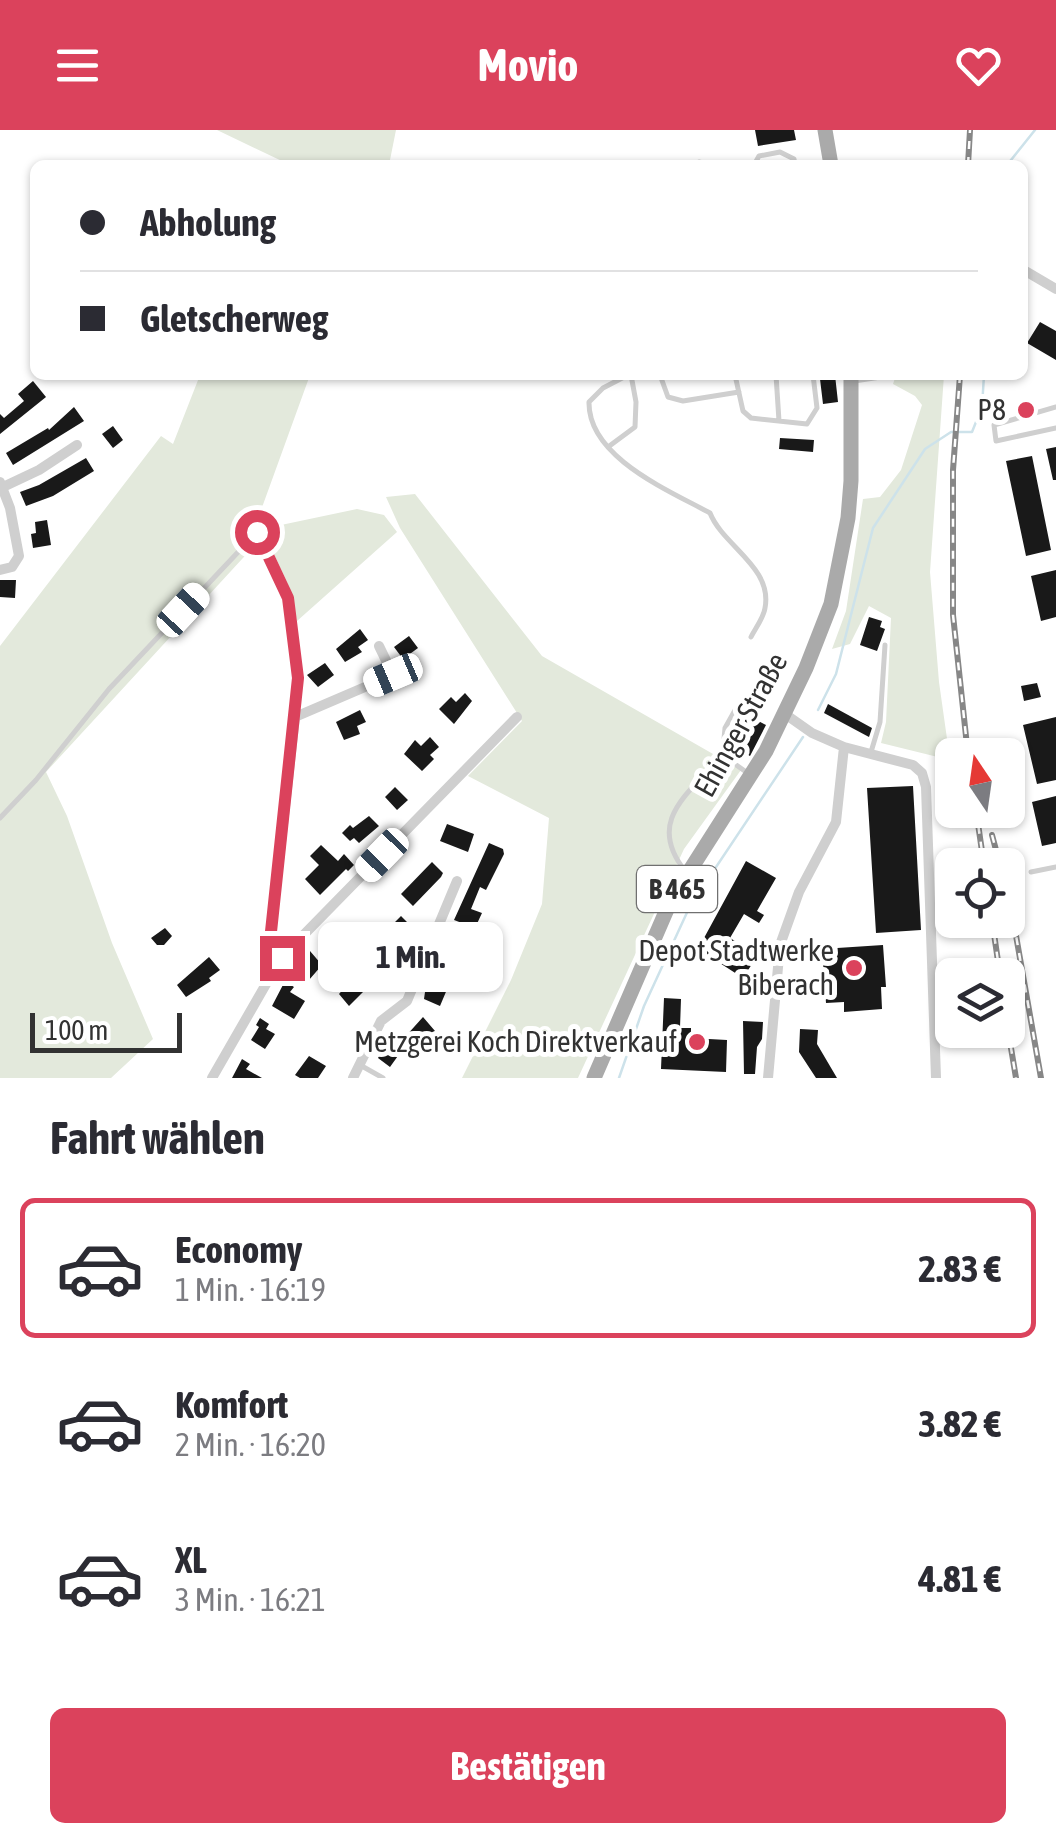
<!DOCTYPE html>
<html lang="de">
<head>
<meta charset="utf-8">
<style>
  :root { --surface:#fff; --page:#f2f2f3; --text:#2b2b33; --muted:#7c7c81; --line:#e1e1e2; --accent:#db425c }
  body { margin:0; font-family:"Asap Condensed",sans-serif; background:var(--page); color:var(--text); height:100vh; display:flex; flex-direction:column; font-size:38px; white-space:nowrap }
  * { box-sizing:border-box; margin:0 }
  p { font-size:32px; color:var(--muted) }
  .icon { flex:none; width:55px; height:55px; fill:none; stroke:currentColor; stroke-width:2; stroke-linecap:round; stroke-linejoin:round }
  .map { position:relative; height:948px; overflow:hidden }
  .drawer { display:flex; flex-direction:column; background:var(--surface); flex:1 }
  .drawer>* { flex:none }
  .top-card { position:absolute; left:30px; top:30px; width:998px; height:220px; border-radius:15px; box-shadow:0 2px 8px #0004; display:grid; align-content:center; height:220px; padding:0 50px; background:var(--surface) }
  .needle { width:65px; rotate:347deg }
  .tools { position:absolute; left:935px; top:608px; display:grid; gap:20px }
  .tools a { display:grid; place-items:center; width:90px; height:90px; border-radius:15px; background:var(--surface); box-shadow:0 2px 8px #0004; font-size:50px }
  .scale { position:absolute; left:30px; bottom:25px; width:152px; box-sizing:border-box; padding-left:10px; border:5px solid #323232; border-top:0; font-size:28px; line-height:35px; white-space:nowrap; color:#323232; -webkit-text-stroke:8px #fff; paint-order:stroke }
  .end { position:absolute; width:45px; height:45px; margin:-22px; border:12px solid #db425c; background:#fff; box-shadow:0 0 0 5px #fff }
  .from { border-radius:50% }
  .bubble { position:absolute; height:70px; border-radius:15px; background:var(--surface); box-shadow:0 2px 8px #0004; font-size:32px; font-weight:700; line-height:70px; text-align:center }
  .car { position:absolute; width:30px; height:60px; margin:-30px -15px; border-radius:12px; box-shadow:0 0 8px 2px #0007; background:linear-gradient(#fff 24%,#345 0 40%,#fff 0 76%,#345 0 86%,#fff 0) }
  .top-card b { display:flex; align-items:center; gap:35px; height:95px; font-size:38px }
  .top-card b+b { border-top:2px solid var(--line) }
  .top-card i { width:25px; height:25px; background:var(--text) }
  ul { padding:0; list-style:none }
  li { display:flex; align-items:center; gap:30px; height:140px; margin:0 20px 15px; padding:0 30px; border:5px solid transparent; border-radius:15px }
  li div { flex:1 }
  li b { display:block; font-size:38px }
  li em { font-style:normal; font-weight:700 }
  li.on { border-color:var(--accent) }
  li>.icon { width:90px; height:90px; stroke-width:1.5 }
  h2 { padding:0 50px; font-size:45px; line-height:120px }
  .action { display:flex; gap:20px; margin-top:auto; padding:20px 50px }
  .action a { flex:1; height:115px; border-radius:15px; background:var(--accent); color:#fff; font-size:40px; font-weight:700; line-height:115px; text-align:center }
  header { display:flex; justify-content:space-between; align-items:center; height:130px; padding:0 50px; background:var(--accent); color:#fff; font-size:45px; font-weight:700 }
  .map>svg:first-child { display:block }
  .green { fill:#e3e9dc }
  .lines { fill:none; stroke-linecap:round; stroke-linejoin:round }
  .stream { stroke:#cde2ea; stroke-width:2.5 }
  .building { fill:#191919 }
  .lane { stroke:#cfcfcf; stroke-width:5 }
  .street { stroke:#cfcfcf; stroke-width:10 }
  .primary { stroke:#aaa; stroke-width:15 }
  .rail-casing { stroke:#878787; stroke-width:6 }
  .rail { stroke:#fff; stroke-width:2.5; stroke-dasharray:8; stroke-linecap:butt }
  .route { stroke:#db425c; stroke-width:12 }
  .poi-dot { fill:#db425c; stroke:#fff; stroke-width:4 }
  .labels { text-anchor:middle; stroke-width:10; stroke-linejoin:round; paint-order:stroke }
  .shield { fill:#fff; stroke:#707070; stroke-width:2.5 }
  .shield-label { font-size:28px; font-weight:bold; fill:#323232 }
  .poi-label { font-size:30px; fill:#323232; stroke:#fff; text-anchor:end }
  .street-label { font-size:30px; fill:#323232; stroke:#fff }
</style>
</head>
<body>
<header><svg class="icon" aria-label="menu" viewBox="0 0 24 24"><path d="M4 6h16M4 12h16M4 18h16"/></svg>Movio<svg class="icon" aria-label="heart" viewBox="0 0 24 24"><path d="M12 20l-8-8c-3-5 5-10 8-4 3-6 11-1 8 4z"/></svg></header>
<div class="map">
<svg width="1056" height="948" viewBox="0 0 1056 948">
  <rect width="100%" height="100%" fill="#fff"/>
  <path class="green" d="M217,0H396L389,35H284V32Z
    M200,245H310L256,394L249,405L254,416L46,642L67,686L112,813L153,909L111,948H0V516L161,306L173,314Z
    M896,245H944L930,442L939,552L950,630L881,613L886,592L891,488L869,476L850,514L832,519L846,481L863,369L880,367L901,340L922,275L915,266L893,254Z
    M415,364L542,526L741,640L684,719L578,948H462L511,850L542,774L549,688L468,646L522,591L400,398L386,367Z
    M357,379L384,385L397,402L297,491L288,454L262,399Z"/>
  <g class="lines">
    <path class="stream" d="M1007,35L1035,0
      M818,580L836,544L873,398L925,319L951,302H972L982,277L984,245
      M619,948L644,876L690,776L803,607"/>
  </g>
  <path class="building" d="M755,0H794L796,10L758,16Z
    M1040,192L1056,201V230L1027,213Z
    M823,245H835L838,272L823,274L820,249Z
    M33,251L46,267L0,304V284L4,288L24,271L18,264Z
    M74,277L84,291L13,335L6,323L48,298L49,300Z
    M113,296L123,310L113,318L102,304Z
    M780,308L814,310L813,322L779,319Z
    M1056,317V350H1053L1046,319Z
    M1032,326L1051,420L1026,426L1006,331Z
    M86,328L94,341L53,366L26,376L20,362L39,355Z
    M47,390L51,415L33,418L31,404L36,403L35,392Z
    M1056,440V487L1041,491L1031,446Z
    M0,450H16L15,468L0,467Z
    M869,487L882,491L880,497L885,499L877,521L860,515Z
    M360,499L368,510L358,517L362,522L345,532L336,519Z
    M409,506L418,518L403,529L394,517Z
    M325,533L334,545L318,557L307,545Z
    M1037,553L1041,567L1024,571L1021,556Z
    M465,563L472,571L454,594L439,579L451,567L456,572Z
    M828,574L872,598L869,607L824,583Z
    M360,580L366,592L357,596L360,604L344,610L336,592Z
    M747,585L766,595L750,626L739,620L749,601L741,597Z
    M1056,587V650L1037,654L1023,595Z
    M430,607L439,617L430,625L434,629L422,641L404,624L415,610L421,616Z
    M913,656L921,800L876,803L867,658Z
    M395,657L408,670L397,680L385,667Z
    M1056,666V713L1042,716L1032,672Z
    M369,686L379,696L359,713L354,708L350,711L342,703L350,695L353,698Z
    M447,694L474,704L468,722L440,711Z
    M489,713L503,719L504,724L486,760L480,757L471,779L482,783L475,798L454,790Z
    M321,715L338,731L344,724L354,735L348,741L346,739L320,765L305,749L319,735L310,726Z
    M746,731L776,748L757,781L764,785L759,793L744,784L730,808L753,822L747,831L752,834L743,848L698,819Z
    M432,732L443,743L441,747L413,776L401,764Z
    M401,786L415,800L403,816L387,800Z
    M165,798L172,806L164,815H157L151,808Z
    M373,811L378,816L382,814L390,827L377,836L362,822Z
    M446,811L467,820L463,831L450,826L438,853L448,857L440,876L424,869L425,862Z
    M883,815L886,857H881L882,879L844,882V872L826,873L822,819Z
    M310,821L322,835L309,850L307,846L303,849L298,843L302,838L298,835Z
    M209,827L220,840L209,848L211,851L186,867L177,855Z
    M353,848L366,859L349,876L339,864Z
    M285,851L294,857L290,862L305,871L294,889L272,876Z
    M664,868L681,869L680,898H691V908L727,910L726,942L661,939Z
    M423,887L435,901L420,916L405,907Z
    M260,888L269,894L266,899L275,904L265,919L251,910L259,897L256,895Z
    M743,891L763,892L762,909L757,917L755,944H744Z
    M800,899L818,900L817,914L837,948H816L799,922Z
    M392,901L400,907L394,919L400,923L390,937L378,928Z
    M309,926L326,936L318,948H300L295,945Z
    M242,929L250,934L246,939L262,948H232Z"/>
  <g class="lines">
    <path class="lane" d="M699,35V32L712,35
      M754,35L759,26L780,22L794,29L795,35
      M628,245L603,258L589,272C588,327 668,360 710,383C723,416 773,437 765,478C764,487 755,499 751,507
      M660,245L668,267L683,271L739,262
      M735,245L743,281L751,288L807,294L817,278L813,245
      M776,245L779,291
      M854,251L894,245
      M1056,277L994,295L996,311L1056,298
      M608,317L635,297L636,272L631,245
      M739,573L725,598L723,620L732,632L749,644
      M871,622L880,592L885,515
      M0,688L36,650L109,559L257,402L288,468L298,548L295,584
      M685,741C648,694 683,668 715,633L732,632
      M1031,742L1056,737
      M360,935L383,948"/>
    <path class="street" d="M1022,139L1056,159
      M0,352L10,378L19,426L12,437L0,440
      M3,357L39,340L77,315
      M785,584L812,603L844,617L913,635L922,643L926,657L936,948
      M281,828L270,811L295,587L393,545L379,516
      M212,948L281,828L517,587
      M353,948L381,891L407,871L457,751
      M768,948L780,815L799,762L836,692L844,617"/>
    <path class="primary" d="M825,0L831,35
      M594,948L671,770L766,621L806,538L831,474L848,388L851,351V245"/>
    <defs>
      <path id="rail" d="M968,35L970,0
        M960,245L953,340V485L968,625
        M976,680L984,735
        M992,705L1000,735
        M1008,760L1041,948
        M992,790L1000,845
        M1008,900L1016,948"/>
    </defs>
    <use href="#rail" class="rail-casing"/>
    <use href="#rail" class="rail"/>
  </g>
  <g class="lines">
    <path class="route" d="M257,402L288,468L298,548L270,811L282,828"/>
  </g>
  <g class="poi-dot">
    <circle cx="1026" cy="280" r="10"/>
    <circle cx="854" cy="838" r="10"/>
    <circle cx="697" cy="912" r="10"/>
  </g>
  <g class="labels">
    <rect class="shield" x="637" y="736" width="80" height="46" rx="8"/>
    <g class="shield-label">
      <text x="677" y="769">B 465</text>
    </g>
    <g class="poi-label">
      <text x="1006" y="290">P8</text>
      <text x="834" y="831">Depot Stadtwerke<tspan x="834" dy="34">Biberach</tspan></text>
      <text x="677" y="922">Metzgerei Koch Direktverkauf</text>
    </g>
    <g class="street-label">
      <text transform="translate(741 595) rotate(-61)" y="10">Ehinger Straße</text>
    </g>
  </g>
</svg>
<div class="tools">
<a><svg class="needle" viewBox="-14 -14 28 28"><path d="M0-13l5 13h-10z" fill="#e53935"/><path d="M0 13l5-13h-10z" fill="#7c7c81"/></svg></a>
<a><svg class="icon" aria-label="locate" viewBox="0 0 24 24"><circle cx="12" cy="12" r="6"/><path d="M12 2v4M12 18v4M2 12h4M18 12h4"/></svg></a>
<a><svg class="icon" aria-label="layers" viewBox="0 0 24 24"><path d="M12 4l9 5-9 5-9-5zM3 14l9 5 9-5"/></svg></a>
</div>
<div class="scale">100 m</div>
<i class="end from" style="left:257px;top:402px"></i>
<i class="end" style="left:282px;top:828px"></i>
<div class="bubble" style="left:318px;top:792px;width:185px">1 Min.</div>
<i class="car" style="left:183px;top:480px;rotate:43deg"></i>
<i class="car" style="left:393px;top:545px;rotate:247deg"></i>
<i class="car" style="left:382px;top:725px;rotate:224deg"></i>
<div class="top-card">
<b><i class="from"></i>Abholung</b>
<b><i></i>Gletscherweg</b>
</div>
</div>
<section class="drawer">
<h2>Fahrt wählen</h2>
<ul>
<li class="on"><svg class="icon" aria-label="car" viewBox="0 0 24 24"><path d="M5 17H2v-5l4-1 3-4h7l3 4 3 1v5h-3M9 17h6M6 11h13"/><circle cx="7" cy="17" r="2"/><circle cx="17" cy="17" r="2"/></svg><div><b>Economy</b><p>1 Min. · 16:19</p></div><em>2.83 €</em></li>
<li><svg class="icon" aria-label="car" viewBox="0 0 24 24"><path d="M5 17H2v-5l4-1 3-4h7l3 4 3 1v5h-3M9 17h6M6 11h13"/><circle cx="7" cy="17" r="2"/><circle cx="17" cy="17" r="2"/></svg><div><b>Komfort</b><p>2 Min. · 16:20</p></div><em>3.82 €</em></li>
<li><svg class="icon" aria-label="car" viewBox="0 0 24 24"><path d="M5 17H2v-5l4-1 3-4h7l3 4 3 1v5h-3M9 17h6M6 11h13"/><circle cx="7" cy="17" r="2"/><circle cx="17" cy="17" r="2"/></svg><div><b>XL</b><p>3 Min. · 16:21</p></div><em>4.81 €</em></li>
</ul>
<div class="action"><a>Bestätigen</a></div>
</section>
</body>
</html>
